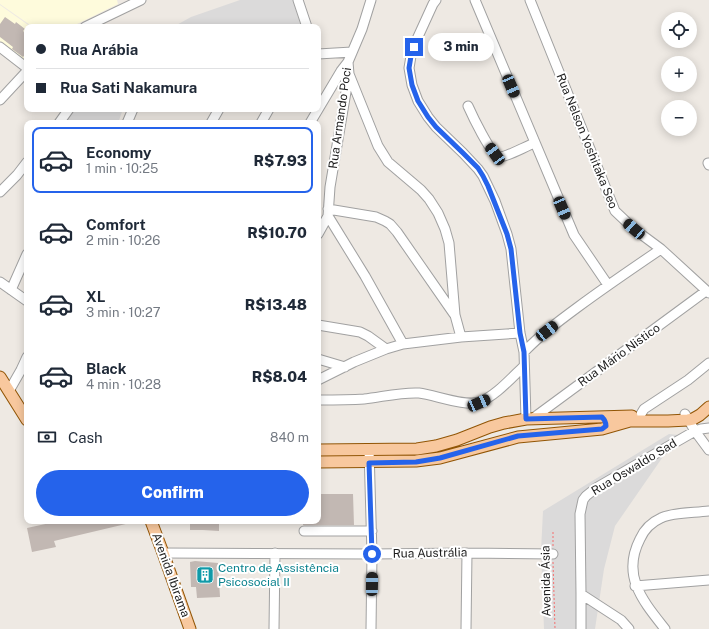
<!DOCTYPE html>
<html lang="en">
<head>
<meta charset="utf-8">
<style>
  :root { --surface:#fff; --page:#f2f2f3; --text:#1f2937; --muted:#747a83; --line:#e0e1e3; --accent:#2563eb }
  body { margin:0; font-family:"Public Sans",sans-serif; background:var(--page); color:var(--text); height:100vh; display:flex; flex-direction:column; font-size:15px; white-space:nowrap }
  * { box-sizing:border-box; margin:0 }
  p { font-size:13px; color:var(--muted) }
  .icon { flex:none; width:22px; height:22px; fill:none; stroke:currentColor; stroke-width:2; stroke-linecap:round; stroke-linejoin:round }
  .map { position:relative; flex:1; overflow:hidden }
  .side { position:absolute; left:24px; top:120px; width:297px; height:404px; display:flex; flex-direction:column; background:var(--surface); border-radius:8px; box-shadow:0 2px 10px #0003 }
  .side>* { flex:none }
  .banner { position:absolute; left:24px; top:24px; width:297px; height:88px; border-radius:8px; box-shadow:0 2px 10px #0003; display:grid; align-content:center; height:88px; padding:0 12px; background:var(--surface) }
  .tools { position:absolute; left:661px; top:12px; display:grid; gap:8px }
  .tools a { display:grid; place-items:center; width:36px; height:36px; border-radius:50%; background:var(--surface); box-shadow:0 2px 10px #0003; font-size:20px }
  .end { position:absolute; width:18px; height:18px; margin:-9px; border:5px solid #2563eb; background:#fff; box-shadow:0 0 0 2px #fff }
  .from { border-radius:50% }
  .bubble { position:absolute; height:28px; border-radius:14px; background:var(--surface); box-shadow:0 2px 10px #0003; font-size:13px; font-weight:800; line-height:28px; text-align:center }
  .car { position:absolute; width:12px; height:24px; margin:-12px -6px; border-radius:5px; box-shadow:0 0 3px 1px #0007; background:linear-gradient(#222 24%,#8ab4d8 0 40%,#222 0 76%,#8ab4d8 0 86%,#222 0) }
  .banner b { display:flex; align-items:center; gap:14px; height:38px; font-size:15px }
  .banner b+b { border-top:1px solid var(--line) }
  .banner i { width:10px; height:10px; background:var(--text) }
  ul { padding:7px 0 0; list-style:none }
  li { display:flex; align-items:center; gap:12px; height:66px; margin:0 8px 6px; padding:0 4px; border:2px solid transparent; border-radius:8px }
  li div { flex:1 }
  li b { display:block; font-size:15px }
  li em { font-style:normal; font-weight:800 }
  li.active { border-color:var(--accent) }
  li>.icon { width:36px; height:36px; stroke-width:1.5 }
  .pay { display:flex; align-items:center; gap:10px; height:44px; padding:0 12px; font-size:15px }
  .pay p { margin-inline-start:auto }
  .action { display:flex; gap:8px; margin-top:auto; padding:8px 12px }
  .action a { flex:1; height:46px; border-radius:24px; background:var(--accent); color:#fff; font-size:16px; font-weight:800; line-height:46px; text-align:center }
  .map>svg:first-child { display:block }
  .residential { fill:#dbdada }
  .education { fill:#fefbdc }
  .building { fill:#c2b8b3 }
  .lines { fill:none; stroke-linecap:round; stroke-linejoin:round }
  .minor-casing { stroke:#a1a1a1; stroke-width:11 }
  .major-casing { stroke:#915505; stroke-width:13 }
  .path { stroke:#f56e6e; stroke-width:1; stroke-dasharray:2 2; stroke-linecap:butt }
  .minor { stroke:#fff; stroke-width:9 }
  .major { stroke:#f8c89e; stroke-width:11 }
  .route { stroke:#2563eb; stroke-width:5 }
  .labels { text-anchor:middle; stroke-width:4; stroke-linejoin:round; paint-order:stroke }
  .street-label { font-size:12px; fill:#1d1d1d; stroke:#fff }
  .culture-label { font-size:12px; fill:#0d838f; stroke:#fff; text-anchor:start }
</style>
</head>
<body>
<div class="map">
<svg width="709" height="629" viewBox="0 0 709 629">
  <rect width="100%" height="100%" fill="#eee9e3"/>
  <path class="residential" d="M240,0H294L301,27H173L191,17Z
    M75,109H123L118,123H64Z
    M669,434L678,435L615,526L604,569L595,629H544L541,551L543,511Z"/>
  <path class="education" d="M0,0H117L118,4L71,27H33L0,4Z
    M0,5L31,27H27V60L25,62L0,42Z"/>
  <path class="building" d="M5,17L15,24L16,22L25,29L23,31L27,34V52L23,57L12,49L13,47L0,37V24Z
    M318,494H353L354,525H303V521H318Z
    M50,521H130V523L54,541L56,547L32,552L27,528L50,523Z
    M190,521H219V531L203,530H190Z
    M195,561L218,563L220,597L197,598L196,587H191L190,562Z"/>
  <g class="lines">
    <defs>
      <path id="minor" d="M298,0L307,27
        M371,0L362,29L348,62L349,74L330,187L328,216L365,276L403,344
        M436,0L433,4L417,39L411,56L409,68L412,85L418,101L428,117L436,127L463,153L478,169L483,176L495,201L507,234L511,249L520,333L524,352L526,419
        M475,0L574,235L608,285
        M530,0L615,211L634,229L661,249L709,293
        M85,27L141,0
        M0,47L27,68
        M318,54L352,52
        M349,74L378,146L388,162L421,190L429,199L438,213L445,229L449,243L455,315L461,337
        M0,100L27,71
        M468,106C472,115 491,155 499,157C505,158 528,145 535,143
        M59,123L69,109
        M127,123L133,109
        M211,123L219,109
        M261,123L269,109
        M310,123L341,71L348,62
        M708,163L709,165
        M0,192L17,175L27,162
        M328,209L376,217L385,221L390,224L397,232L454,314
        M318,234L328,216
        M0,282L27,301
        M11,290L27,254
        M318,325L360,332L368,336L386,349L403,344L461,337L520,333
        M524,352C540,335 559,321 578,307C605,287 633,268 661,249
        M318,359L345,367
        M318,380L354,362L386,349
        M9,391L21,370L27,357
        M318,400C333,400 349,400 364,399C382,397 401,392 419,393C435,395 466,407 479,402C495,397 512,377 524,366
        M685,414L695,431L709,450
        M532,419L706,291
        M639,421L641,414L644,409L688,380L709,363
        M369,449L372,554L371,629
        M304,531H372
        M163,553L372,554L467,553L553,554
        M635,586L709,580
        M581,594L621,620L629,629
        M274,629L275,553
        M466,629L467,553
        M581,629V594L580,514L583,500L586,496L596,488L695,431L701,429L709,428
        M665,629C643,601 621,576 640,539C644,530 652,522 661,518C673,512 695,513 709,511"/>
      <path id="major" d="M0,377L27,420
        M318,450L417,449L436,446L457,440L490,427L504,423L526,419L632,416
        M318,462L416,461L440,458L518,437L602,429L630,421H668L688,420L693,419L700,415L709,407
        M151,521L163,553L190,629"/>
    </defs>
    <use href="#minor" class="minor-casing"/>
    <use href="#major" class="major-casing"/>
    <path class="path" d="M553,546V532
      M553,562L555,629"/>
    <use href="#minor" class="minor"/>
    <use href="#major" class="major"/>
  </g>
  <g class="lines">
    <path class="route" d="M372,554L369,463L416,462L440,458L518,436L602,429L606,426C606,422 605,420 602,417L526,419L524,352L520,333L511,249L507,234L488,186L483,176L478,168L463,153L436,127L428,117L418,101L412,85L409,68L411,56L414,47"/>
  </g>
  <defs>
    <symbol id="building-square" viewBox="-11 -11 22 22"><rect x="-9" y="-9" width="18" height="18" rx="4" fill="#0f9aa8" stroke="#fff"/><path d="M-4-6H4V6H1V3H-1V6H-4ZM-2.5-4.3h1.7v1.8h-1.7ZM.8-4.3h1.7v1.8H.8ZM-2.5-1h1.7V.8h-1.7ZM.8-1h1.7V.8H.8Z" fill="#fff"/></symbol>
  </defs>
  <g fill-rule="evenodd">
    <use href="#building-square" x="195" y="565" width="20" height="20"/>
  </g>
  <g class="labels">
    <g class="street-label">
      <text transform="translate(340 118) rotate(-82)" y="4">Rua Armando Poci</text>
      <text transform="translate(587 141) rotate(68)" y="4">Rua Nelson Yoshitaka Seo</text>
      <text transform="translate(619 355) rotate(-36)" y="4">Rua Mário Nistico</text>
      <text transform="translate(634 467) rotate(-31)" y="4">Rua Oswaldo Sad</text>
      <text transform="translate(430 553) rotate(-1)" y="4">Rua Austrália</text>
      <text transform="translate(171 575) rotate(70)" y="4">Avenida Ibirama</text>
      <text transform="translate(546 581) rotate(-91)" y="4">Avenida Ásia</text>
    </g>
    <g class="culture-label">
      <text x="218" y="572">Centro de Assistência<tspan x="218" dy="14">Psicosocial II</tspan></text>
    </g>
  </g>
</svg>
<div class="tools">
<a><svg class="icon" aria-label="locate" viewBox="0 0 24 24"><circle cx="12" cy="12" r="6"/><path d="M12 2v4M12 18v4M2 12h4M18 12h4"/></svg></a>
<a>+</a>
<a>−</a>
</div>
<i class="end from" style="left:372px;top:554px"></i>
<i class="end" style="left:414px;top:47px"></i>
<div class="bubble" style="left:428px;top:33px;width:66px">3 min</div>
<i class="car" style="left:511px;top:86px;rotate:157deg"></i>
<i class="car" style="left:495px;top:154px;rotate:324deg"></i>
<i class="car" style="left:562px;top:208px;rotate:157deg"></i>
<i class="car" style="left:634px;top:229px;rotate:311deg"></i>
<i class="car" style="left:547px;top:331px;rotate:52deg"></i>
<i class="car" style="left:479px;top:403px;rotate:66deg"></i>
<i class="car" style="left:372px;top:584px;rotate:1deg"></i>
<div class="banner">
<b><i class="from"></i>Rua Arábia</b>
<b><i></i>Rua Sati Nakamura</b>
</div>
<section class="side">
<ul>
<li class="active"><svg class="icon" aria-label="car" viewBox="0 0 24 24"><path d="M5 17H2v-5l4-1 3-4h7l3 4 3 1v5h-3M9 17h6M6 11h13"/><circle cx="7" cy="17" r="2"/><circle cx="17" cy="17" r="2"/></svg><div><b>Economy</b><p>1 min · 10:25</p></div><em>R$7.93</em></li>
<li><svg class="icon" aria-label="car" viewBox="0 0 24 24"><path d="M5 17H2v-5l4-1 3-4h7l3 4 3 1v5h-3M9 17h6M6 11h13"/><circle cx="7" cy="17" r="2"/><circle cx="17" cy="17" r="2"/></svg><div><b>Comfort</b><p>2 min · 10:26</p></div><em>R$10.70</em></li>
<li><svg class="icon" aria-label="car" viewBox="0 0 24 24"><path d="M5 17H2v-5l4-1 3-4h7l3 4 3 1v5h-3M9 17h6M6 11h13"/><circle cx="7" cy="17" r="2"/><circle cx="17" cy="17" r="2"/></svg><div><b>XL</b><p>3 min · 10:27</p></div><em>R$13.48</em></li>
<li><svg class="icon" aria-label="car" viewBox="0 0 24 24"><path d="M5 17H2v-5l4-1 3-4h7l3 4 3 1v5h-3M9 17h6M6 11h13"/><circle cx="7" cy="17" r="2"/><circle cx="17" cy="17" r="2"/></svg><div><b>Black</b><p>4 min · 10:28</p></div><em>R$8.04</em></li>
</ul>
<div class="pay"><svg class="icon" aria-label="cash" viewBox="0 0 24 24"><path d="M3 7h18v10H3z"/><circle cx="12" cy="12" r="2"/></svg>Cash<p>840 m</p></div>
<div class="action"><a>Confirm</a></div>
</section>
</div>
</body>
</html>
